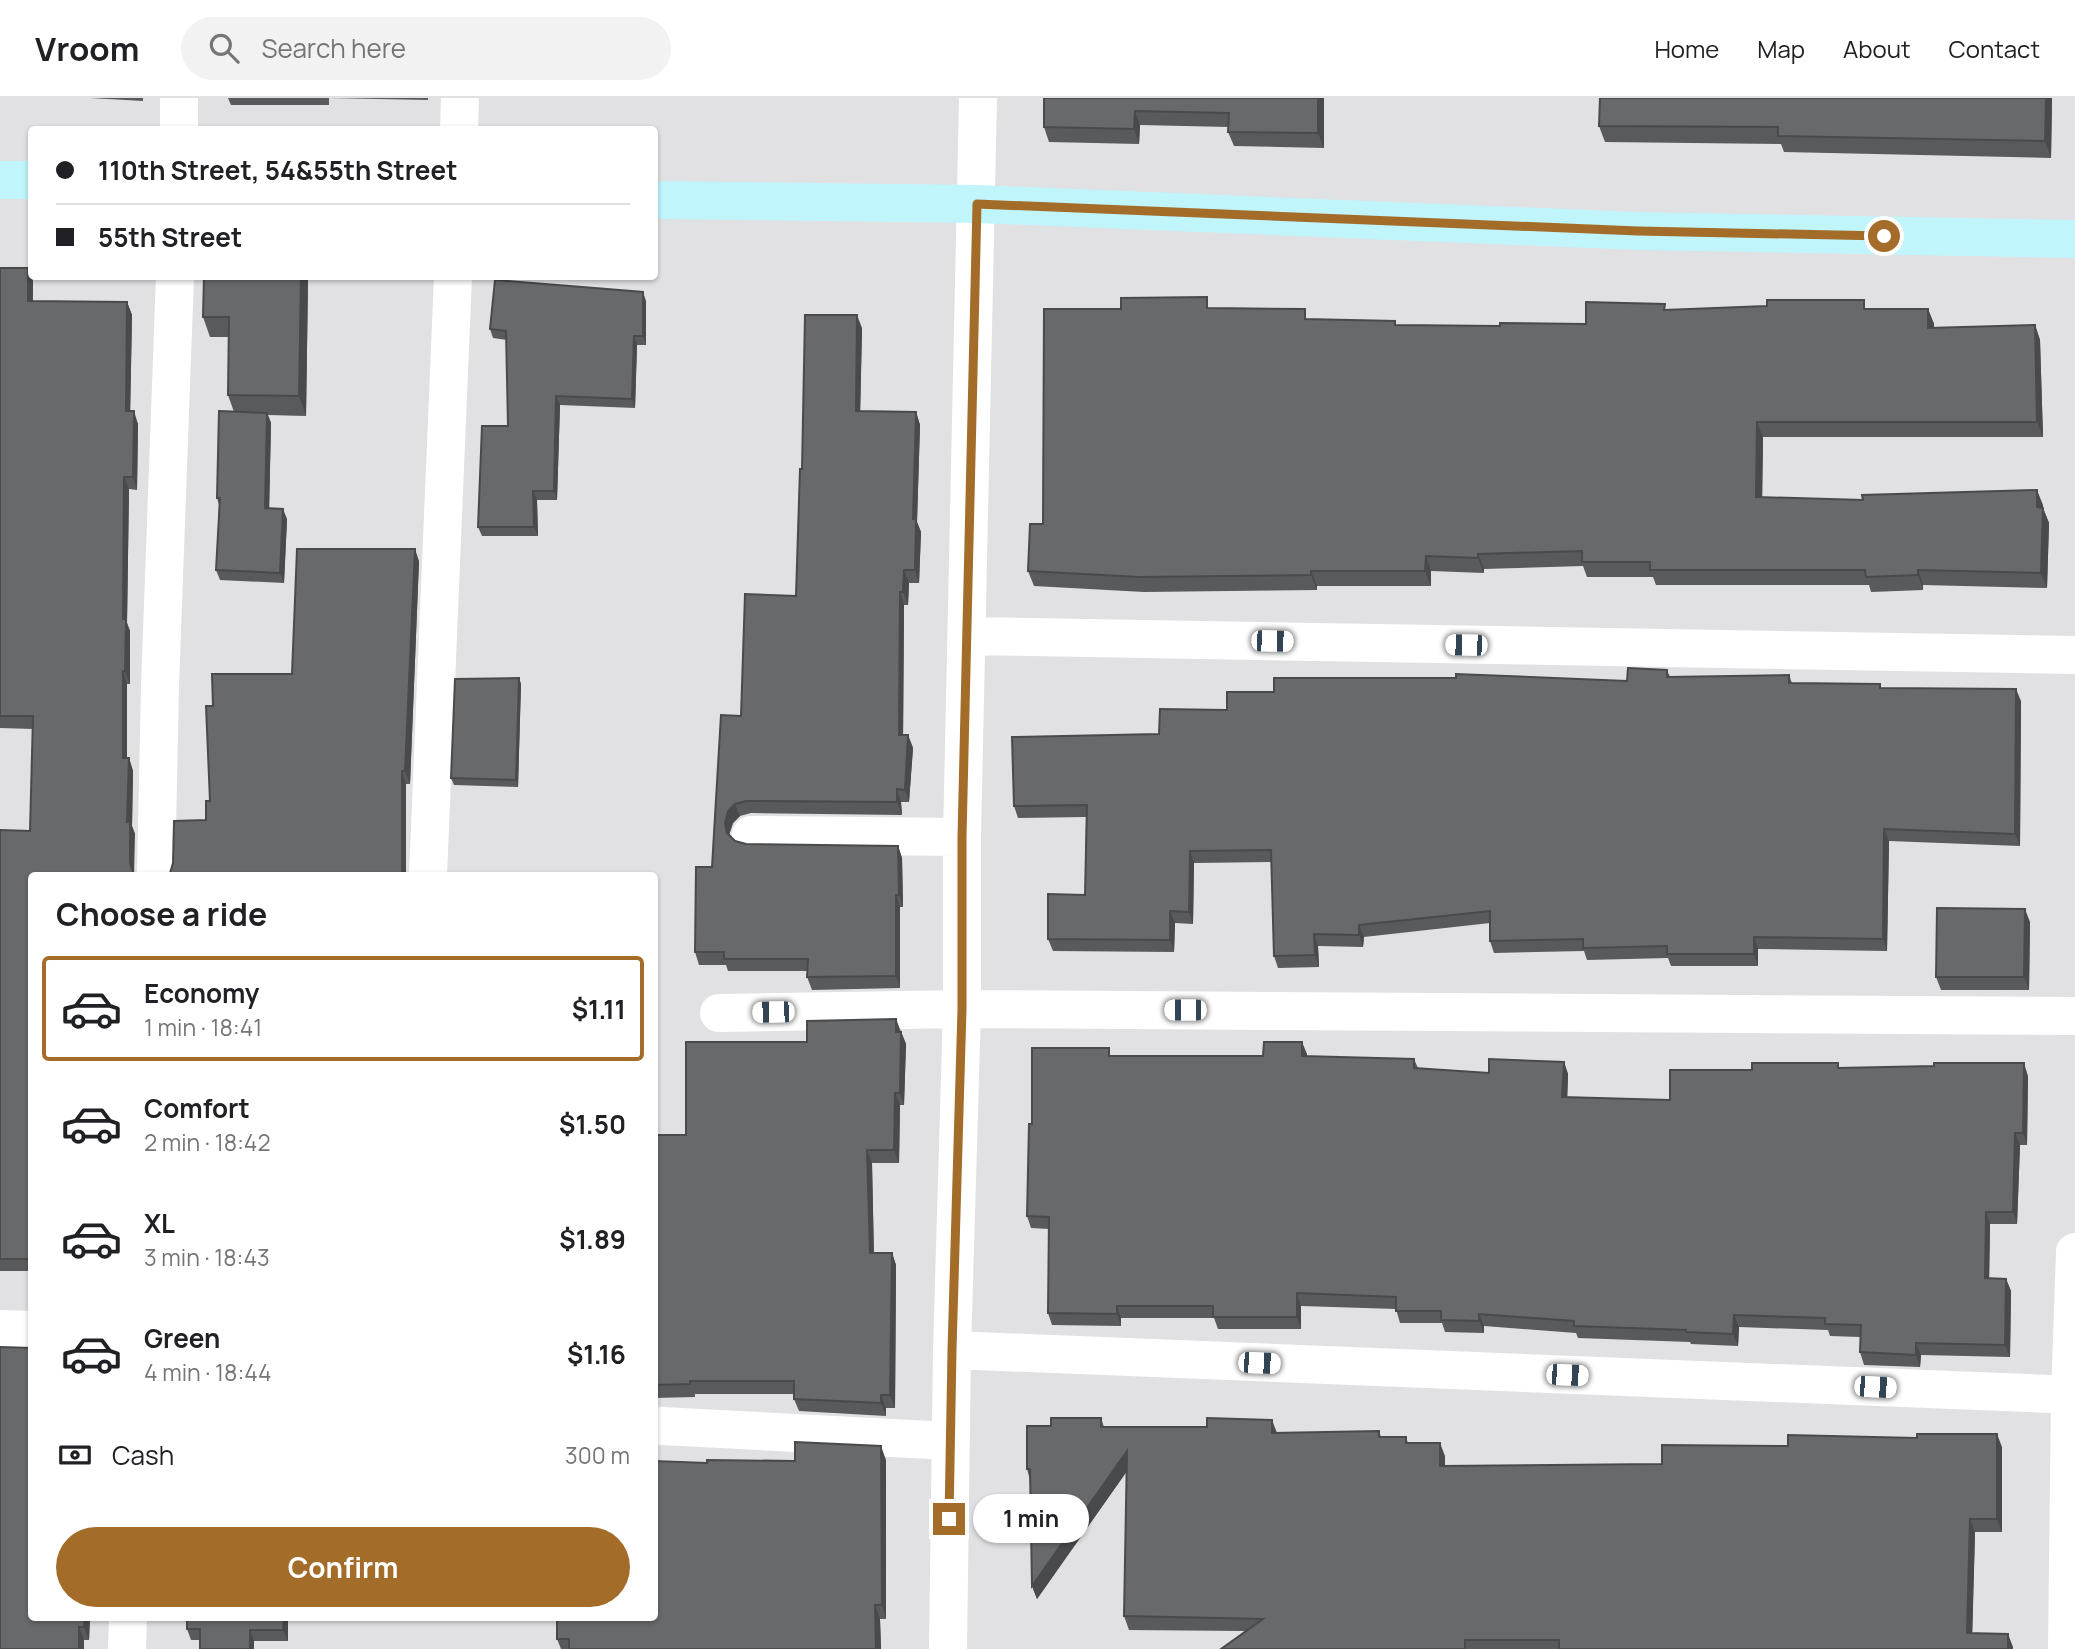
<!DOCTYPE html>
<html lang="en">
<head>
<meta charset="utf-8">
<style>
  :root { --surface:#fff; --page:#f2f2f2; --text:#202124; --muted:#757577; --line:#e0e0e0; --accent:#a46c29 }
  body { margin:0; font-family:Manrope,sans-serif; background:var(--page); color:var(--text); height:100vh; display:flex; flex-direction:column; font-size:26px; white-space:nowrap }
  * { box-sizing:border-box; margin:0 }
  p { font-size:23px; color:var(--muted) }
  .icon { flex:none; width:38px; height:38px; fill:none; stroke:currentColor; stroke-width:2; stroke-linecap:round; stroke-linejoin:round }
  .map { position:relative; flex:1; overflow:hidden }
  .sheet { position:absolute; left:28px; top:774px; width:630px; height:749px; display:flex; flex-direction:column; background:var(--surface); border-radius:7px; box-shadow:0 2px 5px #0004 }
  .sheet>* { flex:none }
  .banner { position:absolute; left:28px; top:28px; width:630px; height:154px; border-radius:7px; box-shadow:0 2px 5px #0004; display:grid; align-content:center; height:154px; padding:0 28px; background:var(--surface) }
  .end { position:absolute; width:32px; height:32px; margin:-16px; border:9px solid #a46c29; background:#fff; box-shadow:0 0 0 4px #fff }
  .from { border-radius:50% }
  .bubble { position:absolute; height:49px; border-radius:24px; background:var(--surface); box-shadow:0 2px 5px #0004; font-size:23px; font-weight:700; line-height:49px; text-align:center }
  .car { position:absolute; width:21px; height:42px; margin:-21px -10px; border-radius:9px; box-shadow:0 0 5px 2px #0007; background:linear-gradient(#fff 24%,#345 0 40%,#fff 0 76%,#345 0 86%,#fff 0) }
  .banner b { display:flex; align-items:center; gap:24px; height:66px; font-size:26px }
  .banner b+b { border-top:2px solid var(--line) }
  .banner i { width:18px; height:18px; background:var(--text) }
  ul { padding:0; list-style:none }
  li { display:flex; align-items:center; gap:21px; height:105px; margin:0 14px 10px; padding:0 14px; border:4px solid transparent; border-radius:7px }
  li div { flex:1 }
  li b { display:block; font-size:26px }
  li em { font-style:normal; font-weight:700 }
  li.selected { border-color:var(--accent) }
  li>.icon { width:63px; height:63px; stroke-width:1.5 }
  h2 { padding:0 28px; font-size:32px; line-height:84px }
  .pay { display:flex; align-items:center; gap:18px; height:77px; padding:0 28px; font-size:26px }
  .pay p { margin-inline-start:auto }
  .cta { display:flex; gap:14px; margin-top:auto; padding:14px 28px }
  .cta a { flex:1; height:80px; border-radius:42px; background:var(--accent); color:#fff; font-size:28px; font-weight:700; line-height:80px; text-align:center }
  header { display:flex; align-items:center; gap:42px; box-sizing:border-box; height:98px; padding:0 35px; background:var(--surface); border-bottom:2px solid var(--line) }
  header strong { font-size:33px }
  nav { display:flex; gap:38px; margin-inline-start:auto; font-size:24px }
  .search { width:490px; height:63px; background:var(--page); display:flex; align-items:center; gap:18px; box-sizing:border-box; padding:0 24px; border-radius:38px; color:var(--muted); font-size:26px }
  .map>svg:first-child { display:block }
  .lines { fill:none; stroke-linecap:round; stroke-linejoin:round }
  .minor { stroke:#fff; stroke-width:38 }
  .secondary { stroke:#c0f5fb; stroke-width:38 }
  .wall { fill:#595a5c }
  .shaded-wall { fill:#494a4b }
  .building { fill:#68696b; stroke:#494a4b; stroke-width:2 }
  .route { stroke:#a46c29; stroke-width:9 }
</style>
</head>
<body>
<header>
<strong>Vroom</strong>
<div class="search"><svg class="icon" aria-label="search" viewBox="0 0 24 24"><circle cx="10" cy="10" r="6"/><path d="M15 15l6 6"/></svg>Search here</div>
<nav><a>Home</a><a>Map</a><a>About</a><a>Contact</a></nav>
</header>
<div class="map">
<svg width="2075" height="1551" viewBox="0 0 2075 1551">
  <rect width="100%" height="100%" fill="#e1e0e3"/>
  <g class="lines">
    <path class="minor" d="M179,32V0
      M459,32L460,0
      M968,538L2075,557
      M751,737L962,739
      M156,777L160,588L175,178
      M428,777L453,178
      M719,915L962,911L2075,918
      M0,1231L32,1232
      M952,1252L2075,1297
      M662,1328L950,1343
      M127,1551L128,1519
      M948,1551L952,1252L962,911V739L978,0
      M2067,1551L2070,1297L2075,1154"/>
    <path class="secondary" d="M0,82H32
      M654,102L977,106L1638,133L2075,141"/>
  </g>
  <path class="wall" d="M90,0H143V3Z
    M228,0H428V2L329,0V7H231Z
    M1044,0H1324V50L1234,48L1228,34L1229,29L1140,27L1139,46L1049,44L1044,29Z
    M1600,0H2052L2051,60L1784,54L1781,46L1605,44L1599,28Z
    M0,170H28L33,183V203L127,204L132,217L130,313L138,326L137,392L129,391L127,525L130,533V586H127V660H129L133,673L132,728L135,736L32,777V1173H0V732L30,733L33,631L0,630Z
    M301,178H307L308,183L306,318L268,317L271,325L269,410L287,421L284,485L220,482L216,472L219,407L217,400L234,314L228,297L229,239H210L203,219Z
    M646,203V247H637L635,310L560,307L557,402H537L538,438H482L478,429L508,328L507,242L493,240L490,231Z
    M1211,210L1309,221L1396,227L1500,228L1586,226L1667,212L1928,211L1934,226V230L2035,227L2040,242L2043,339H1763L1762,400L2043,407V410L2049,425L2047,490L1923,487V492L1871,494L1869,487H1656L1653,479H1587L1583,468L1484,471V475L1431,473V488H1317V492L1144,494L1034,488L1028,473L1043,426Z
    M862,230L860,313L916,314L920,327L917,424L921,434L919,485H909L908,507H904L903,637H908L913,650L909,704H901L902,717L751,715L740,718L733,725L729,737L735,743L746,746L898,748L902,760L903,809H900V890L812,892L807,879L808,873H728L726,867H699L695,854L741,618L796,498L802,371Z
    M419,463L410,686H406V777H169L206,722L210,703L213,608L292,576Z
    M1667,572L1670,579L1789,577L1792,585L1880,586L1881,590L2021,603L2020,748L1889,743L1887,853L1758,851V868H1671L1668,860L1587,862L1584,853L1494,855L1490,843V825L1364,839L1363,849L1318,848L1319,869L1278,870L1274,858L1271,764L1194,765L1193,826L1175,825L1174,854L1053,853L1048,841L1085,797L1086,719L1018,720L1014,708L1159,636L1227,612L1274,594L1627,583Z
    M519,580L521,586L518,689L454,687L451,680Z
    M2030,824L2029,892H1941L1936,879Z
    M896,921L906,946L904,1007H900L899,1065H872L874,1155H892L896,1167L895,1310H886V1318L799,1313L794,1301V1296H695V1299L654,1300V1037H686L807,944Z
    M1307,956V958L1414,961L1418,970L1489,975L1564,964L1568,976L1567,999L1670,1002L1752,972L1840,970L2028,978L2027,1047H2020L2017,1126H1990L1989,1180L2006,1181L2011,1193L2010,1259L1921,1257L1920,1269L1864,1267L1860,1254V1239L1830,1238L1828,1232L1739,1229L1738,1248L1691,1246L1690,1244L1578,1240L1576,1235L1484,1228V1235L1445,1234L1442,1225H1400L1396,1211L1301,1208V1231H1218L1214,1220H1121V1228L1052,1227L1048,1215L1049,1131L1031,1130L1027,1118L1032,1026L1112,958H1263Z
    M1101,1320L1104,1329L1277,1335L1379,1333L1381,1339H1406L1408,1345L1445,1358V1368L1662,1366L1788,1348L2002,1349V1434H1975L1972,1535L2013,1549V1551H1221L1245,1533L1129,1532L1124,1518L1127,1373L1037,1501L1032,1488L1030,1382L1027,1371L1051,1328Z
    M886,1362V1521H880L881,1551H561L557,1541L656,1495L654,1363L707,1365Z
    M32,1519H90L89,1542H84V1551H0Z
    M187,1519H288V1543H254V1551L200,1542H191L187,1531Z"/>
  <path class="shaded-wall" d="M1318,0H1324V50L1318,35Z
    M2046,0H2052L2051,60L2045,43Z
    M1135,13L1140,27L1139,46L1134,31Z
    M28,170L33,183L32,215L28,203Z
    M301,178H307L308,183L306,318L299,298Z
    M643,194L646,203V247L643,238Z
    M127,204L132,217L130,326L126,313Z
    M1928,211L1934,226V245L1928,230Z
    M857,217L862,230L860,325L856,313Z
    M2035,227L2040,242L2043,339L2037,324Z
    M634,238L637,247L635,310L632,301Z
    M556,298L560,307L557,402L554,393Z
    M134,313L138,326L137,392L133,379Z
    M916,314L920,327L917,424L921,434L919,485L915,472L913,421Z
    M267,315L271,325L269,420L265,410Z
    M1757,324L1763,339L1762,414L1756,399Z
    M124,379L129,391L127,525L130,533V586L125,573L123,521Z
    M2037,392L2043,407V424L2037,409Z
    M533,393L537,402L538,438L534,429Z
    M2043,410L2049,425L2047,490L2041,475Z
    M283,411L287,421L284,485L280,475Z
    M415,451L419,463L410,686L405,673Z
    M1478,456L1484,471V475L1478,460Z
    M1426,458L1431,473V488L1425,473Z
    M904,472L909,485L908,507L903,494Z
    M1918,472L1923,487V492L1918,477Z
    M1311,473L1317,488V492L1311,477Z
    M900,494L904,507L903,649L899,637Z
    M123,573L127,586V673L123,660Z
    M519,580L521,586L518,689L516,682Z
    M2016,591L2021,603L2020,748L2015,736Z
    M908,637L913,650L909,704L905,692Z
    M129,660L133,673L132,728L135,736L134,777H133L130,765L127,724Z
    M402,673L406,686V777H402Z
    M897,691L901,704L902,717L897,704Z
    M735,706L740,718L733,725L729,737L727,735L725,725L728,713Z
    M1884,731L1889,743L1887,853L1883,841Z
    M898,748L902,760L903,809L899,797Z
    M1190,753L1194,765L1193,826L1189,814Z
    M896,797L900,809V890L896,878Z
    M2025,811L2030,824L2029,892L2024,879Z
    M1170,813L1175,825L1174,854L1170,842Z
    M1359,827L1364,839L1363,849L1359,837Z
    M1314,836L1318,848L1319,869L1315,857Z
    M1754,839L1758,851V868L1754,856Z
    M896,921L900,934H896Z
    M901,934L906,946L904,1007L900,995Z
    M1302,944L1307,956V970L1302,958Z
    M1564,964L1568,976L1567,1011L1562,999Z
    M2024,965L2028,978L2027,1047L2023,1035Z
    M895,995L900,1007L899,1065L894,1052Z
    M2015,1035L2020,1047L2017,1126L2013,1114Z
    M867,1052L872,1065L874,1167L870,1155Z
    M1986,1114L1990,1126L1989,1192L1985,1180Z
    M892,1155L896,1167L895,1310L890,1297Z
    M2006,1181L2011,1193L2010,1259L2005,1247Z
    M1297,1195L1301,1208V1231L1297,1219Z
    M1117,1208L1121,1220V1228L1117,1216Z
    M1479,1216L1484,1228V1235L1479,1223Z
    M1734,1217L1739,1229L1738,1248L1733,1236Z
    M1916,1245L1921,1257L1920,1269L1916,1257Z
    M881,1297L886,1310V1318L881,1305Z
    M1272,1322L1277,1335H1272Z
    M1997,1336L2002,1349V1434L1997,1421Z
    M1440,1345L1445,1358V1381L1440,1368Z
    M881,1348L886,1362V1521L882,1507Z
    M1127,1353L1132,1366L1037,1501L1032,1488Z
    M1970,1421L1975,1434L1972,1548L1967,1535Z
    M875,1507L880,1521L881,1551H876Z
    M85,1519H90L89,1542L84,1529Z
    M284,1519H288V1543L283,1532Z
    M79,1529L84,1542V1551H79Z
    M250,1532L254,1543V1551H250Z
    M2008,1536L2013,1549V1551H2008Z"/>
  <path class="building" d="M1044,0H1318V35L1228,34L1229,15L1135,13L1134,31L1044,29Z
    M1600,0H2046L2045,43L1778,38V29L1599,28Z
    M0,170H28V203L127,204L126,313H134L133,379H124L123,521H126L125,573H123V660H129L127,724H130V765L134,777H32V1161H0V732L30,733L33,618H0Z
    M204,178H301L299,298L228,297L229,219H203Z
    M495,182L643,194V238H634L632,301L556,298L554,393H533L534,429H478L482,328H508L506,233L490,231Z
    M1207,199V210L1305,211V221L1395,223V227L1500,228V225L1586,226V204L1665,206L1664,212L1767,208V202H1864V211H1928V230L2035,227L2037,324H1757L1756,399L1863,402L1862,397L2037,392V409L2043,410L2041,475L1918,472V477L1866,479L1865,472H1650V464H1582V453L1478,456V460L1426,458L1425,473H1311V477L1139,479L1028,473L1030,426H1043L1044,211H1121V200Z
    M805,217H857L856,313L916,314L913,421H916L915,472H904L903,494H900L899,637H908L905,692L897,691V704L746,703L735,706L728,713L725,725L727,735L735,743L746,746L898,748L899,797H896V878L807,879L808,861H724V854H695L696,769H712L721,617L741,618L745,496L796,498L800,371H802Z
    M219,313L267,315L265,410L283,411L280,475L216,472L220,400H217Z
    M297,451H415L405,673H402V777H169L170,775L173,765L174,723L206,722V703H210L206,608H213L212,576H292Z
    M1628,570L1667,572V579L1789,577V585L1880,586V590L2016,591L2015,736L1884,731L1883,841L1754,839V856H1667V848L1583,850V841L1490,843V813L1359,827V837L1314,836L1315,857L1274,858L1271,752L1190,753L1189,814L1170,813V842L1048,841V796L1085,797L1087,707L1014,708L1012,639L1159,636L1160,611L1227,612V594H1274V580H1456V576L1627,583Z
    M519,580L516,682L451,680L455,581Z
    M1937,810L2025,811L2024,879H1936Z
    M896,921V934H901L900,995H895L894,1052H867L870,1155H892L890,1297H881V1305L794,1301V1283H690V1286L654,1287V1037H686V944H807V923Z
    M1264,944H1302V958L1414,961V970L1489,975V961L1564,964L1562,999L1670,1002V972H1752V965H1838V970L1934,968V965H2024L2023,1035H2015L2013,1114H1986L1985,1180L2006,1181L2005,1247L1916,1245V1257L1860,1254L1861,1227L1825,1226V1220L1734,1217L1733,1236L1686,1234V1232L1574,1228V1223L1479,1216V1223L1441,1222V1213H1396V1199L1297,1195V1219H1213V1208H1117V1216L1048,1215L1049,1119L1027,1118L1029,1026H1032V950H1109V958H1263Z
    M0,1249L32,1250V1519H85L84,1529H79V1551H0Z
    M1051,1320H1101V1329H1207V1320L1272,1322V1335L1379,1333V1339H1406V1345H1440V1368L1662,1366V1347L1788,1348V1337L1917,1340V1336H1997V1421H1970L1967,1535L2008,1536V1551H1559V1542H1465V1551H1221L1263,1521L1124,1518L1127,1353L1032,1488L1030,1371H1027V1328H1051Z
    M795,1344L881,1348L882,1507H875L876,1551H569V1541H557V1519H654V1495H656L654,1363L707,1365V1362L795,1363Z
    M187,1519H284L283,1532H250V1551H200V1531H187Z"/>
  <g class="lines">
    <path class="route" d="M949,1421L952,1252L962,911V739L977,106L1638,133L1884,138"/>
  </g>
</svg>
<i class="end from" style="left:1884px;top:138px"></i>
<i class="end" style="left:949px;top:1421px"></i>
<div class="bubble" style="left:973px;top:1396px;width:116px">1 min</div>
<i class="car" style="left:1272px;top:543px;rotate:91deg"></i>
<i class="car" style="left:1466px;top:547px;rotate:271deg"></i>
<i class="car" style="left:1185px;top:912px;rotate:270deg"></i>
<i class="car" style="left:773px;top:914px;rotate:269deg"></i>
<i class="car" style="left:1259px;top:1265px;rotate:92deg"></i>
<i class="car" style="left:1567px;top:1277px;rotate:92deg"></i>
<i class="car" style="left:1875px;top:1289px;rotate:93deg"></i>
<div class="banner">
<b><i class="from"></i>110th Street, 54&amp;55th Street</b>
<b><i></i>55th Street</b>
</div>
<section class="sheet">
<h2>Choose a ride</h2>
<ul>
<li class="selected"><svg class="icon" aria-label="car" viewBox="0 0 24 24"><path d="M5 17H2v-5l4-1 3-4h7l3 4 3 1v5h-3M9 17h6M6 11h13"/><circle cx="7" cy="17" r="2"/><circle cx="17" cy="17" r="2"/></svg><div><b>Economy</b><p>1 min · 18:41</p></div><em>$1.11</em></li>
<li><svg class="icon" aria-label="car" viewBox="0 0 24 24"><path d="M5 17H2v-5l4-1 3-4h7l3 4 3 1v5h-3M9 17h6M6 11h13"/><circle cx="7" cy="17" r="2"/><circle cx="17" cy="17" r="2"/></svg><div><b>Comfort</b><p>2 min · 18:42</p></div><em>$1.50</em></li>
<li><svg class="icon" aria-label="car" viewBox="0 0 24 24"><path d="M5 17H2v-5l4-1 3-4h7l3 4 3 1v5h-3M9 17h6M6 11h13"/><circle cx="7" cy="17" r="2"/><circle cx="17" cy="17" r="2"/></svg><div><b>XL</b><p>3 min · 18:43</p></div><em>$1.89</em></li>
<li><svg class="icon" aria-label="car" viewBox="0 0 24 24"><path d="M5 17H2v-5l4-1 3-4h7l3 4 3 1v5h-3M9 17h6M6 11h13"/><circle cx="7" cy="17" r="2"/><circle cx="17" cy="17" r="2"/></svg><div><b>Green</b><p>4 min · 18:44</p></div><em>$1.16</em></li>
</ul>
<div class="pay"><svg class="icon" aria-label="cash" viewBox="0 0 24 24"><path d="M3 7h18v10H3z"/><circle cx="12" cy="12" r="2"/></svg>Cash<p>300 m</p></div>
<div class="cta"><a>Confirm</a></div>
</section>
</div>
</body>
</html>
